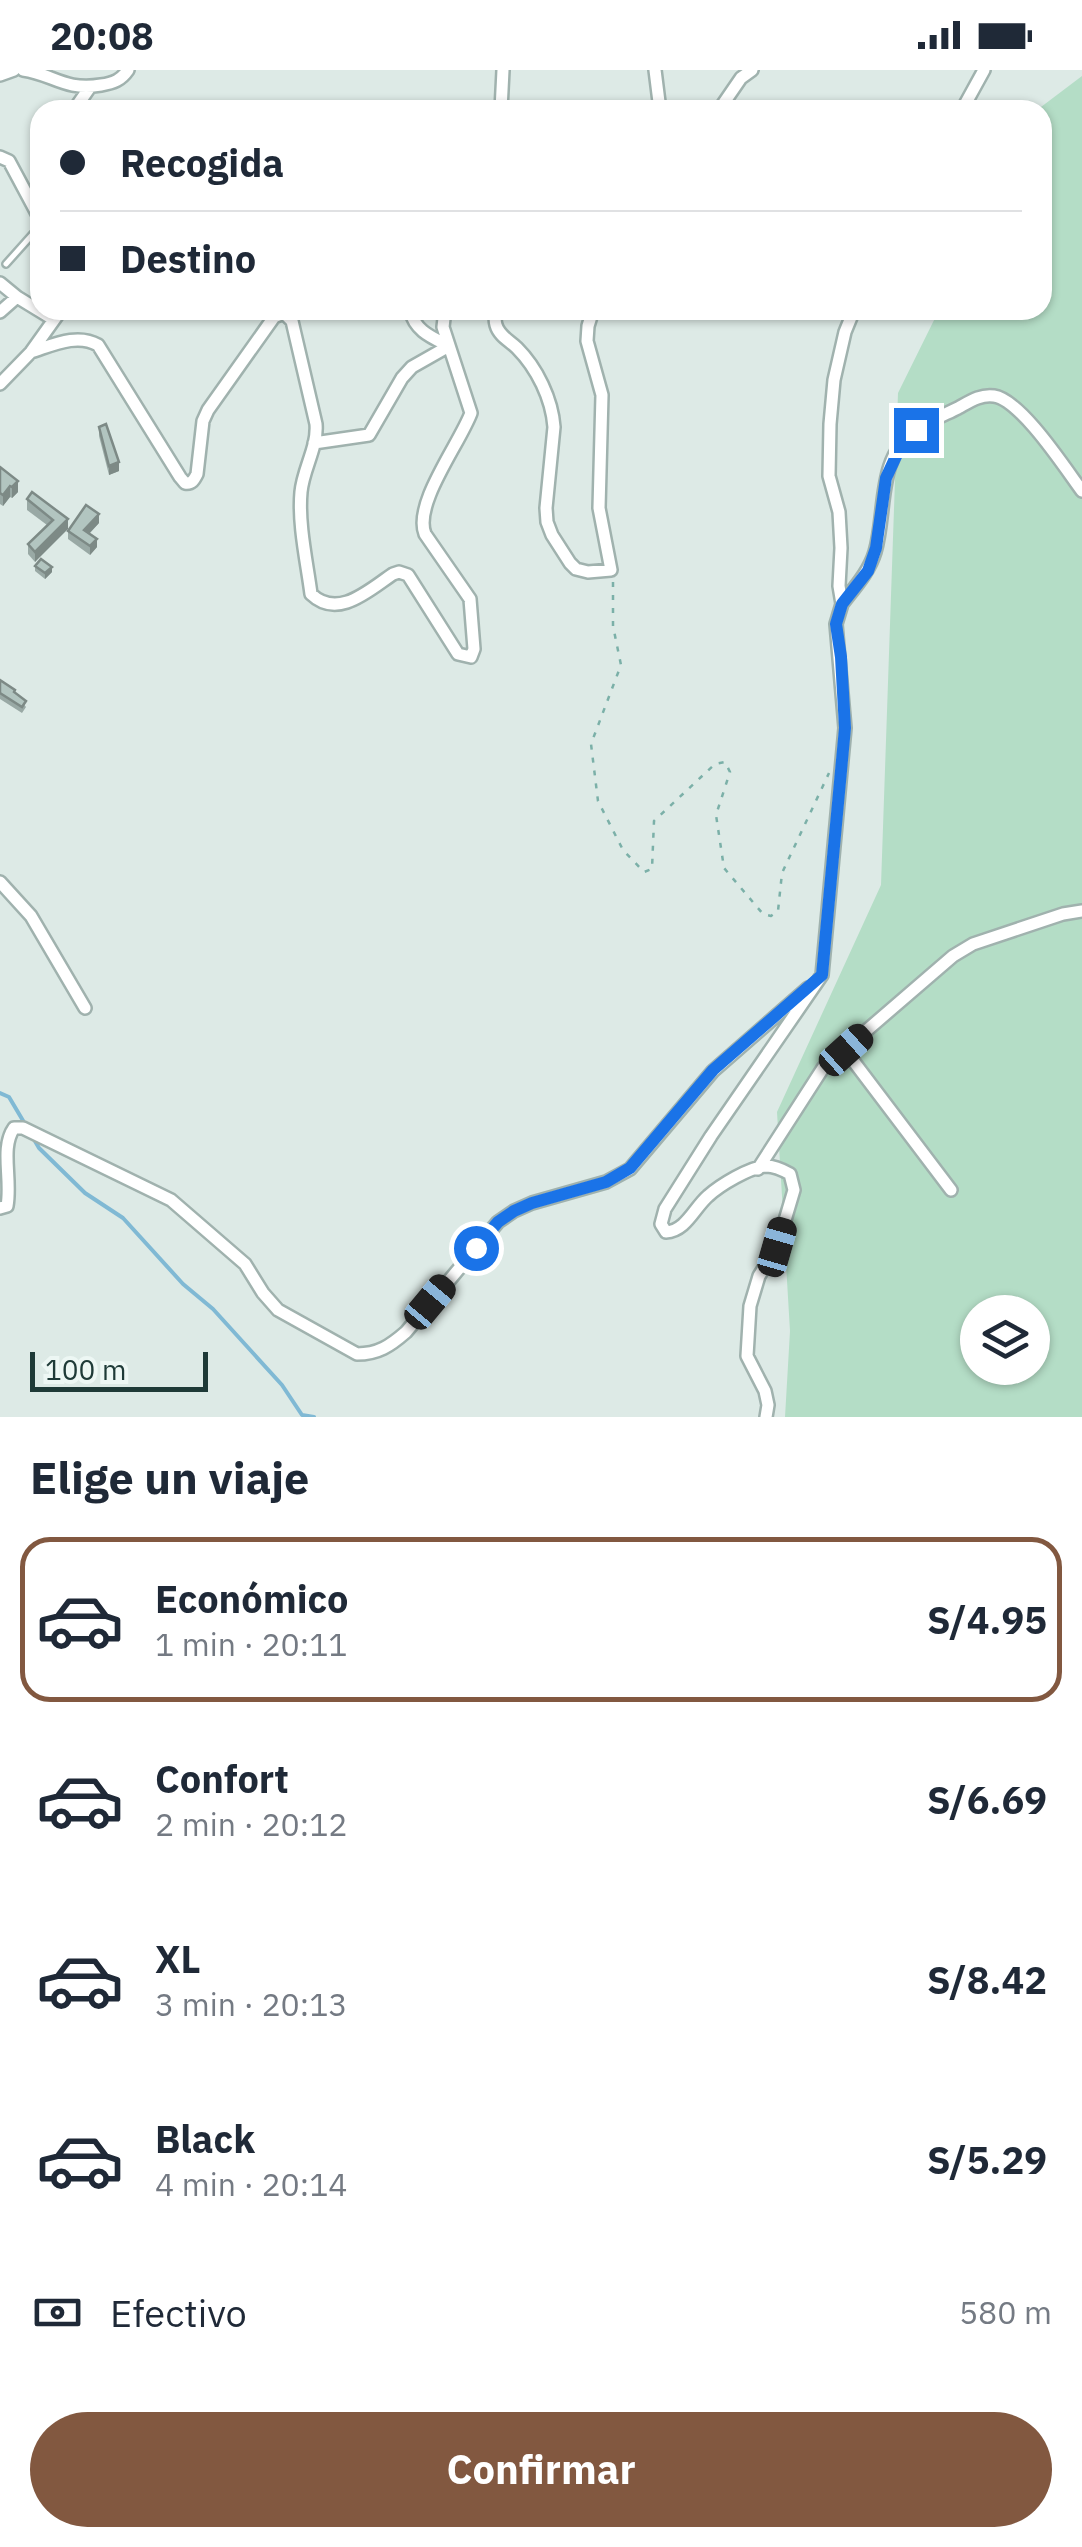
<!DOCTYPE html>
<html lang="es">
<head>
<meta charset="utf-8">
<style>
  :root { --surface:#fff; --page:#f2f2f3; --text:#1f2937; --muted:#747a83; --line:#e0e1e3; --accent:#825840 }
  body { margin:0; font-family:"IBM Plex Sans",sans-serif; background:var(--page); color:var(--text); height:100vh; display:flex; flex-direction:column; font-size:38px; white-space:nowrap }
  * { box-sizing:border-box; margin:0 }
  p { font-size:32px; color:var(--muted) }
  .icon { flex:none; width:55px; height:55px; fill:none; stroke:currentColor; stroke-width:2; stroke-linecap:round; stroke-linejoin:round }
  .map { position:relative; height:1347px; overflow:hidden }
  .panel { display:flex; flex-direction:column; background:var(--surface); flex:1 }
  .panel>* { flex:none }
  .top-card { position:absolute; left:30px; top:30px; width:1022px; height:220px; border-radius:30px; box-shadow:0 2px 8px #0004; display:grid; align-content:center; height:220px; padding:0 30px; background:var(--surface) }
  .tools { position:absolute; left:960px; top:1225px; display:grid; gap:20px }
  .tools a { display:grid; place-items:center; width:90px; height:90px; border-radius:50%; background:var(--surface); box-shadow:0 2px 8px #0004; font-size:50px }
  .scale { position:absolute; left:30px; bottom:25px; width:178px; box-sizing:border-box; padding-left:10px; border:5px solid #1e3a37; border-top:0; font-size:28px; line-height:35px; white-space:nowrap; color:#1e3a37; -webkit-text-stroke:8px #edf7f4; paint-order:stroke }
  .end { position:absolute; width:45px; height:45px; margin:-22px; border:12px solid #1a73e8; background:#fff; box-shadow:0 0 0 5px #fff }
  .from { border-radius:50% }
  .car { position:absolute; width:30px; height:60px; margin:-30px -15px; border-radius:12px; box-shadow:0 0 8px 2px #0007; background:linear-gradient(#222 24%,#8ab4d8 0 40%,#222 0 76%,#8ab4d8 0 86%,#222 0) }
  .top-card b { display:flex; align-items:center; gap:35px; height:95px; font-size:38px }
  .top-card b+b { border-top:2px solid var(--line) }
  .top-card i { width:25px; height:25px; background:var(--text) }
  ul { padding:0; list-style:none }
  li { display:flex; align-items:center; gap:30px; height:165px; margin:0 20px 15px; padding:0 10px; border:5px solid transparent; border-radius:30px }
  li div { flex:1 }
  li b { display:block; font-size:38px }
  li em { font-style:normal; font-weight:800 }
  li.selected { border-color:var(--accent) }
  li>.icon { width:90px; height:90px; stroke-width:1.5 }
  h2 { padding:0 30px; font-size:45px; line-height:120px }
  .pay { display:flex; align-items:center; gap:25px; height:110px; padding:0 30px; font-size:38px }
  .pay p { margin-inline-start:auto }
  .button { display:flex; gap:20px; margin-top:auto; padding:20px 30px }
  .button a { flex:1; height:115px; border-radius:60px; background:var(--accent); color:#fff; font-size:40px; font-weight:800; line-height:115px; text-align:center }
  .status { display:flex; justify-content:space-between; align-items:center; height:70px; padding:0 50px; background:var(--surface); direction:ltr }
  .status svg { height:28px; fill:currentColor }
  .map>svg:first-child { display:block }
  .green { fill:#b4ddc6; fill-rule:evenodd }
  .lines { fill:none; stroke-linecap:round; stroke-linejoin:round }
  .stream { stroke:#80b9d4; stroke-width:4 }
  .lane-casing { stroke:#a0b2ae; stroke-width:10 }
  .street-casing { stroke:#a0b2ae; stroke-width:16 }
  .path { stroke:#7bb0a8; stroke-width:2.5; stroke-dasharray:5 8; stroke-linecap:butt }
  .lane { stroke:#fff; stroke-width:5 }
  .street { stroke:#fff; stroke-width:11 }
  .wall { fill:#99a9a5 }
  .shaded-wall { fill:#7d8a86 }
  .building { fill:#b2c5c0; stroke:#7d8a86; stroke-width:2.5 }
  .route { stroke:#1a73e8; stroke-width:12 }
</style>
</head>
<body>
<div class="status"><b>20:08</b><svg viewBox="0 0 49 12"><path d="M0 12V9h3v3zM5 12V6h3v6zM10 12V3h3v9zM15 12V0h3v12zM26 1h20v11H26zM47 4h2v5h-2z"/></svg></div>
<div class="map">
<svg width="1082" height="1347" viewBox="0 0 1082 1347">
  <rect width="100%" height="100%" fill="#ddeae6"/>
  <path class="green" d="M1082,6V1347H785L790,1261L777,1042L881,815L898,323L939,240H1042V40H1037ZM978,1242H1032V1298H978Z"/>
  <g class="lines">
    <path class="stream" d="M0,1023L9,1027L25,1054
      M32,1066L39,1078L85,1123L123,1148L183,1214L213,1239L282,1315L302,1345L314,1347"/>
    <defs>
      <path id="lane" d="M6,194L40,156"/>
      <path id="street" d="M23,0C53,4 64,21 101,15C114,13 121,10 128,0
        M655,0L660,40
        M0,5L14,0
        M74,40L90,17
        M501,40L503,0
        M719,40L741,8L752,0
        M962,40L984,0
        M0,87L9,91L40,149
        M0,213L17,227
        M499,240C496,246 494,248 496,255C499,266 510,271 517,278C537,298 552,329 554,357L546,438L547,452L552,465L570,493L576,499L588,502L611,500L599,438L602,325L587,271L588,256L593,240
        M0,242L17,227L53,249
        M31,282C53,275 77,263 98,275L180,407L185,413C192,414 194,410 197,404L203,351L208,340L274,247L284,243L292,251L316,354C318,377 303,399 301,422C298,454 307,493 311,524C338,550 369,520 393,504L399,502L408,505L458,584L471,587L474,579L470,529L425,464C413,434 460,373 471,343L443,257L445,240
        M0,314L31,282L61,240
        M314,373L369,365L402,308L412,297L449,276C431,267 415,261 410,240
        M842,534C855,517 869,502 875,482C887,441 876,388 916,360C929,351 944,345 958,338C969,332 980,324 994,326C1021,330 1065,398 1082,421
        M0,812L31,846L85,938
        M845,980L951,1120
        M758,1099L823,998L953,886L973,874L1063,844L1082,841
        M0,1138L7,1136C12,1109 0,1078 14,1058H23L171,1130L245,1194L263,1223L278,1240L357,1284C378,1284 390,1276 406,1262L498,1152L514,1141L532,1133L606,1112L630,1099L713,1001L808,918
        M766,1347L768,1335L765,1321L747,1286L750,1236L759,1206L777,1177L794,1120L790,1104C783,1100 775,1096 766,1096C750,1097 720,1115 708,1126C694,1138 686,1161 666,1162L661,1154L665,1139L711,1066L822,905L845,658L836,554L842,534L839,516L841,478L839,442L829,406L830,354L834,310L845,262L854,240"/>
    </defs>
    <use href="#lane" class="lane-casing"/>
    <use href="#street" class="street-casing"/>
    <path class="path" d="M613,512V556L621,595L591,674L598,731L623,780L644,802L652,799L654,751L715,694L725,692L730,702L716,745L724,798L763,844L771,846L778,841L782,803L829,703"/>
    <use href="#lane" class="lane"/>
    <use href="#street" class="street"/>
  </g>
  <path class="wall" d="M99,357L119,401L109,405L99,366Z
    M0,397L18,422L12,428L10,427L3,436L0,434Z
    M27,429L68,449L35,492L28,484V474L47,455L27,440Z
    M99,453L89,464L97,477L90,485L68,469V461Z
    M35,496L52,502L45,509L35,501Z
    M0,610L15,623L26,637L22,643L0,629Z"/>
  <path class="shaded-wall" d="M119,392V401L109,405V396Z
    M18,411V422L12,428V417Z
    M10,416V427L3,436V425Z
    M99,444V453L84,469V460Z
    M68,449V459L35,492V482Z
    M97,469V477L90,485V476Z
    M52,497V502L45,509V503Z"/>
  <path class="building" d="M106,354L119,392L109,396L99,357Z
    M0,397L18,411L12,417L10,416L3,425L0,423Z
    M32,422L68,449L35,482L28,474L53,450L27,429Z
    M86,435L99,444L84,460L97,469L90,476L68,461Z
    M41,489L52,497L45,503L35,496Z
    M0,610L15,620L14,622L26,631L22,637L0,623Z"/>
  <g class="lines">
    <path class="route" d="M476,1178L498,1152L514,1141L532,1133L606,1112L630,1098L713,1000L822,905L845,658L841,587L836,554L842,534L868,501L876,478L886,408L898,382L916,360"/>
  </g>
</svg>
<div class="tools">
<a><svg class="icon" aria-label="layers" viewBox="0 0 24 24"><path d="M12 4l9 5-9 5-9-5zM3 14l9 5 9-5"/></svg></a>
</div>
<div class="scale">100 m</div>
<i class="end from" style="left:476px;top:1178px"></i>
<i class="end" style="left:916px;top:360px"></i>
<i class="car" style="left:846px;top:980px;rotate:48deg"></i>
<i class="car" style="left:777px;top:1177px;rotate:16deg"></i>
<i class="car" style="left:430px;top:1232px;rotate:40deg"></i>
<div class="top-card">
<b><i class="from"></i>Recogida</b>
<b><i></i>Destino</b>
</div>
</div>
<section class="panel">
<h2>Elige un viaje</h2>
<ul>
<li class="selected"><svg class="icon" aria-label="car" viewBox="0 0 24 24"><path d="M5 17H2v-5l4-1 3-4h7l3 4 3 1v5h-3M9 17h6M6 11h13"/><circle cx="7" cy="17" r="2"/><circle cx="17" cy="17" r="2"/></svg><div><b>Económico</b><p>1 min · 20:11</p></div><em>S/4.95</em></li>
<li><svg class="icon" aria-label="car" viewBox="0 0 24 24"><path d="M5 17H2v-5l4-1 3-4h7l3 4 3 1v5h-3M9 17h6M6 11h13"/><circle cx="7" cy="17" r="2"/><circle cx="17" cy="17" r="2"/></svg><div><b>Confort</b><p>2 min · 20:12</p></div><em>S/6.69</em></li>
<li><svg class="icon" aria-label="car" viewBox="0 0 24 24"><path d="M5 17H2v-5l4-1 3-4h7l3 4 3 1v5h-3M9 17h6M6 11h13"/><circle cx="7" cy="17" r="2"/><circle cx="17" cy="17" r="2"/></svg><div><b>XL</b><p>3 min · 20:13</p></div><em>S/8.42</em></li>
<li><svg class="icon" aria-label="car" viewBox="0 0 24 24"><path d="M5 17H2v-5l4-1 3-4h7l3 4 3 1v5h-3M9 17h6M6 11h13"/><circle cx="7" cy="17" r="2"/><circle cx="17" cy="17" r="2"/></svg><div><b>Black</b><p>4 min · 20:14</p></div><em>S/5.29</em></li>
</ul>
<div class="pay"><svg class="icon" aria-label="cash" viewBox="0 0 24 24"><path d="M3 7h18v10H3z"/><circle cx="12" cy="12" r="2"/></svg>Efectivo<p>580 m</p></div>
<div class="button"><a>Confirmar</a></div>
</section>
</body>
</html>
